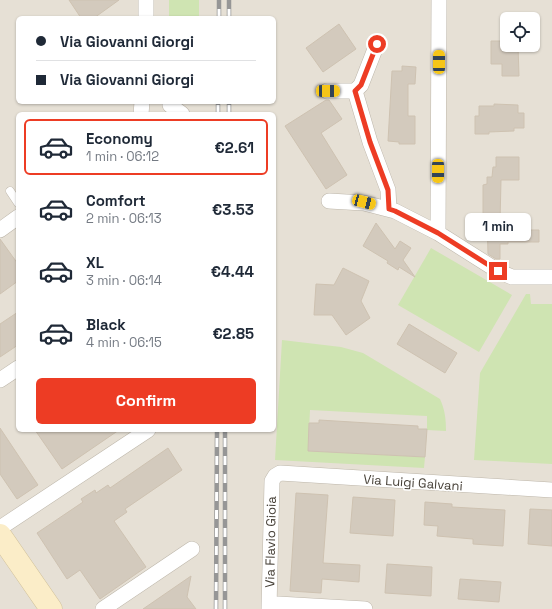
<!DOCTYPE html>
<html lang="en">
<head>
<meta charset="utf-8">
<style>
  :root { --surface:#fff; --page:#f6f6f7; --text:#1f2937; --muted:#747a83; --line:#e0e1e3; --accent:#ed3c24 }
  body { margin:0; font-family:"Space Grotesk",sans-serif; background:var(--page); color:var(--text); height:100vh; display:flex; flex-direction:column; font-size:15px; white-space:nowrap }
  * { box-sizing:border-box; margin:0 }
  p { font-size:13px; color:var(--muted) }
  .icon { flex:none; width:22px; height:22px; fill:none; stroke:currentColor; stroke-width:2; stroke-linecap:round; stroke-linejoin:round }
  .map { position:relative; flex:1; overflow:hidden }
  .sheet { position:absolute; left:16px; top:112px; width:260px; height:320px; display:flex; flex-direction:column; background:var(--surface); border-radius:6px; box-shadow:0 1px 3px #0004 }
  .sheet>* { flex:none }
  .top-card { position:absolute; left:16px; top:16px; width:260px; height:88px; border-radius:6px; box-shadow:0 1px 3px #0004; display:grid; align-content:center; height:88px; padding:0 20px; background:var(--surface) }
  .controls { position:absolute; left:500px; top:12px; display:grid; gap:8px }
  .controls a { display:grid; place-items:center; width:40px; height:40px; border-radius:6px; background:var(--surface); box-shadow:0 1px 3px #0004; font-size:20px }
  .end { position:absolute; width:18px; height:18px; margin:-9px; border:5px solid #ed3c24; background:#fff; box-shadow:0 0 0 2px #fff }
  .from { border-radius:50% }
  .bubble { position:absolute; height:28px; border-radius:6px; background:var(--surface); box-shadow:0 1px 3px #0004; font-size:13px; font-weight:700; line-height:28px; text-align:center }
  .car { position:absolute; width:12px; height:24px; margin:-12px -6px; border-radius:5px; box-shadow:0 0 3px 1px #0007; background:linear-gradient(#f5c518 24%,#345 0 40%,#f5c518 0 76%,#345 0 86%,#f5c518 0) }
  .top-card b { display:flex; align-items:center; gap:14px; height:38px; font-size:15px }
  .top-card b+b { border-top:1px solid var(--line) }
  .top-card i { width:10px; height:10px; background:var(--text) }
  ul { padding:7px 0 0; list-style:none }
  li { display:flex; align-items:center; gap:12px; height:56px; margin:0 8px 6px; padding:0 12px; border:2px solid transparent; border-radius:6px }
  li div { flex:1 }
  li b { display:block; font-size:15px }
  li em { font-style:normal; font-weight:700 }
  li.active { border-color:var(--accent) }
  li>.icon { width:36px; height:36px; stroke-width:1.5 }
  .primary-button { display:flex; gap:8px; margin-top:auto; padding:8px 20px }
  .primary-button a { flex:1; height:46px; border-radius:6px; background:var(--accent); color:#fff; font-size:16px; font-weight:700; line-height:46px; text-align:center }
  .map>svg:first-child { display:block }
  .residential { fill:#e6e0d5; fill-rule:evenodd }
  .green { fill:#cfe4b2 }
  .building { fill:#d3cabd; stroke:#cec2b1 }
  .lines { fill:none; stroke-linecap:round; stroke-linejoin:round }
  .service-casing { stroke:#bdb6aa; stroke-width:9 }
  .minor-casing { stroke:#bdb6aa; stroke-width:16 }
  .secondary-casing { stroke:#d0c099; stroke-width:23 }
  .service { stroke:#fff; stroke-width:8 }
  .minor { stroke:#fff; stroke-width:15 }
  .secondary { stroke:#fbedc8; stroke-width:22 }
  .rail-casing { stroke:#969696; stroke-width:4.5 }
  .rail { stroke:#fff; stroke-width:3; stroke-dasharray:9; stroke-linecap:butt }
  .route { stroke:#ed3c24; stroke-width:5 }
  .labels { text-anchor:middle; stroke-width:3; stroke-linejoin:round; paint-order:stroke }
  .street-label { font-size:13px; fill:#453f36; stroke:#fff }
</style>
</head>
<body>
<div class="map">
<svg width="552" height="609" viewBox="0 0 552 609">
  <rect width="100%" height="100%" fill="#f2efe7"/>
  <path class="residential" d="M0,0H552V609H0ZM18,18H274V102H18ZM507,19H533V45H507ZM18,114H274V430H18Z"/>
  <path class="green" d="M169,0H199V18H169Z
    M431,248L512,295L479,352L398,305Z
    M526,294H530L531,304H552V464L474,460L480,373Z
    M282,340L341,347L363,353L440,399C445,410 446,419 446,431L427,430V416L310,410L308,451L425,457L424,468L275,460Z"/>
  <path class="building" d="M69,0H119L94,18H81Z
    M339,24L356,49L323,72L306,48Z
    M491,41H507V45H518L519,76H502V64H491Z
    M402,66L416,67L415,84H408V116H415V144H399V142L388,141L392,71H402Z
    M326,100H329L342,119L321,133L347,175L326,189L285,126Z
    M494,104L518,105V113H524V128H514V131L489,132V134H475V116H479V106H494Z
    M496,157H519V180H501L500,222H512V230H539V242H508V244H500V259H496L488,254L487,216H483V185L487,184V177H492L493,167H496Z
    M376,223L395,249L400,241L411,248L403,260L415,277L399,267L398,270L387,263L388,261L363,246Z
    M0,239L18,264V281L0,294Z
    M343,268L369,281L361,301L370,318L346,335L332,315H314L316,284L334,285Z
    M18,312V345L0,357V324Z
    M409,324L457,353L445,373L397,344Z
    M319,420L418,426V429H427L425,457L308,451L309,423H319Z
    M0,428L38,485L17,499L0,474Z
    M35,430H119L62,469Z
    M168,448L182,470L125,509L127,512L114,521L146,567L100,599L80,570L67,579L37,533L83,502L81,499L95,490L96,493L108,485L110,488Z
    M296,493L328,495L323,563L360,565L359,582L322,579L321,593L290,591Z
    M353,497L395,500L393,536L350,533Z
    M425,502L452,504V507L505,510L503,546L473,544V539L437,536L438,526L424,525Z
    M530,509L552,510V546L528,544Z
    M387,564L432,567L431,596L385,593Z
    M191,576L187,597L196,609H143Z
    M460,579L501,582L499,602L458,599Z"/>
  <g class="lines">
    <defs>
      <path id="service" d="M10,191L18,203"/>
      <path id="minor" d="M146,0V18
        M327,91H355L370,142L388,190L389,209
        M355,91L361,85L377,44
        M170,105L182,114
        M141,114L142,102
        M329,201L364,203L395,211L438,233L498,271L512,277H552
        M0,230L18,217
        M438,233L439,0
        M0,380L18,368
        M0,528L148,430
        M269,606L278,604L365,609
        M103,609L192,549
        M269,609L272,481L275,476L280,473L552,490"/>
      <path id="secondary" d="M0,535L51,609"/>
    </defs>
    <use href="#service" class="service-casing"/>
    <use href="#minor" class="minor-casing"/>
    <use href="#secondary" class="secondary-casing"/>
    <use href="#service" class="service"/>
    <use href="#minor" class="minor"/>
    <use href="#secondary" class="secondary"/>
    <defs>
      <path id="rail" d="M219,18V0
        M229,18V0
        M218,114V102
        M229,114V102
        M216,609L217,430
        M225,609V430"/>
    </defs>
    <use href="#rail" class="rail-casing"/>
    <use href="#rail" class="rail"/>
  </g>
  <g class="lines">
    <path class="route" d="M377,44L361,85L355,91L370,142L388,190L389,209L395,211L438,233L498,271"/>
  </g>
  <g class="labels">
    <g class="street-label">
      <text transform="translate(413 482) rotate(4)" y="5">Via Luigi Galvani</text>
      <text transform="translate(270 542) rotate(-89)" y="5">Via Flavio Gioia</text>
    </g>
  </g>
</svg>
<div class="controls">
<a><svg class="icon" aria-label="locate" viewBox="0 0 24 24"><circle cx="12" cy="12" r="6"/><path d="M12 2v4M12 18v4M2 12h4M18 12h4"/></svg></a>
</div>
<i class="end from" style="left:377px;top:44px"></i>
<i class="end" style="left:498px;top:271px"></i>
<div class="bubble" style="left:465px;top:213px;width:66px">1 min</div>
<i class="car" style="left:439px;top:62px;rotate:0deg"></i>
<i class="car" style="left:328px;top:91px;rotate:90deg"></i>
<i class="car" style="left:438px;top:171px;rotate:180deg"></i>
<i class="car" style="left:364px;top:202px;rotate:105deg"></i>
<div class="top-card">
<b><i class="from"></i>Via Giovanni Giorgi</b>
<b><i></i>Via Giovanni Giorgi</b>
</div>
<section class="sheet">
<ul>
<li class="active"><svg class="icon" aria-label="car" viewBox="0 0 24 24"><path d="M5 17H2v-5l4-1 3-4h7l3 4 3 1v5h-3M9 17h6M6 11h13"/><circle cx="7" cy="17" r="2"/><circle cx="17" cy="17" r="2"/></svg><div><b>Economy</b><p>1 min · 06:12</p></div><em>€2.61</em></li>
<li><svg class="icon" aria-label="car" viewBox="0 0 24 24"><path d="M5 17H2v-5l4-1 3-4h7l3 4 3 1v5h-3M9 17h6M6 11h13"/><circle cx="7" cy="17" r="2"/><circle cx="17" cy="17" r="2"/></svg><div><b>Comfort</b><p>2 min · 06:13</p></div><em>€3.53</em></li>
<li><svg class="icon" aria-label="car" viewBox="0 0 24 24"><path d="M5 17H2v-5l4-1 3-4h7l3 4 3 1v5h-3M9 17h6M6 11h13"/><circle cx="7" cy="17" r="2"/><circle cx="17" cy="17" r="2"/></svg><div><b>XL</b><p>3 min · 06:14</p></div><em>€4.44</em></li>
<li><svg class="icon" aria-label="car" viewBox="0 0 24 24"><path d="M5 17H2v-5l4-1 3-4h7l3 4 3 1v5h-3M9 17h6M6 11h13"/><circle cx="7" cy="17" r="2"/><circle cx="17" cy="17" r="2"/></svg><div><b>Black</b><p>4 min · 06:15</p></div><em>€2.85</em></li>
</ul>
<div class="primary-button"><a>Confirm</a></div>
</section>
</div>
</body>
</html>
